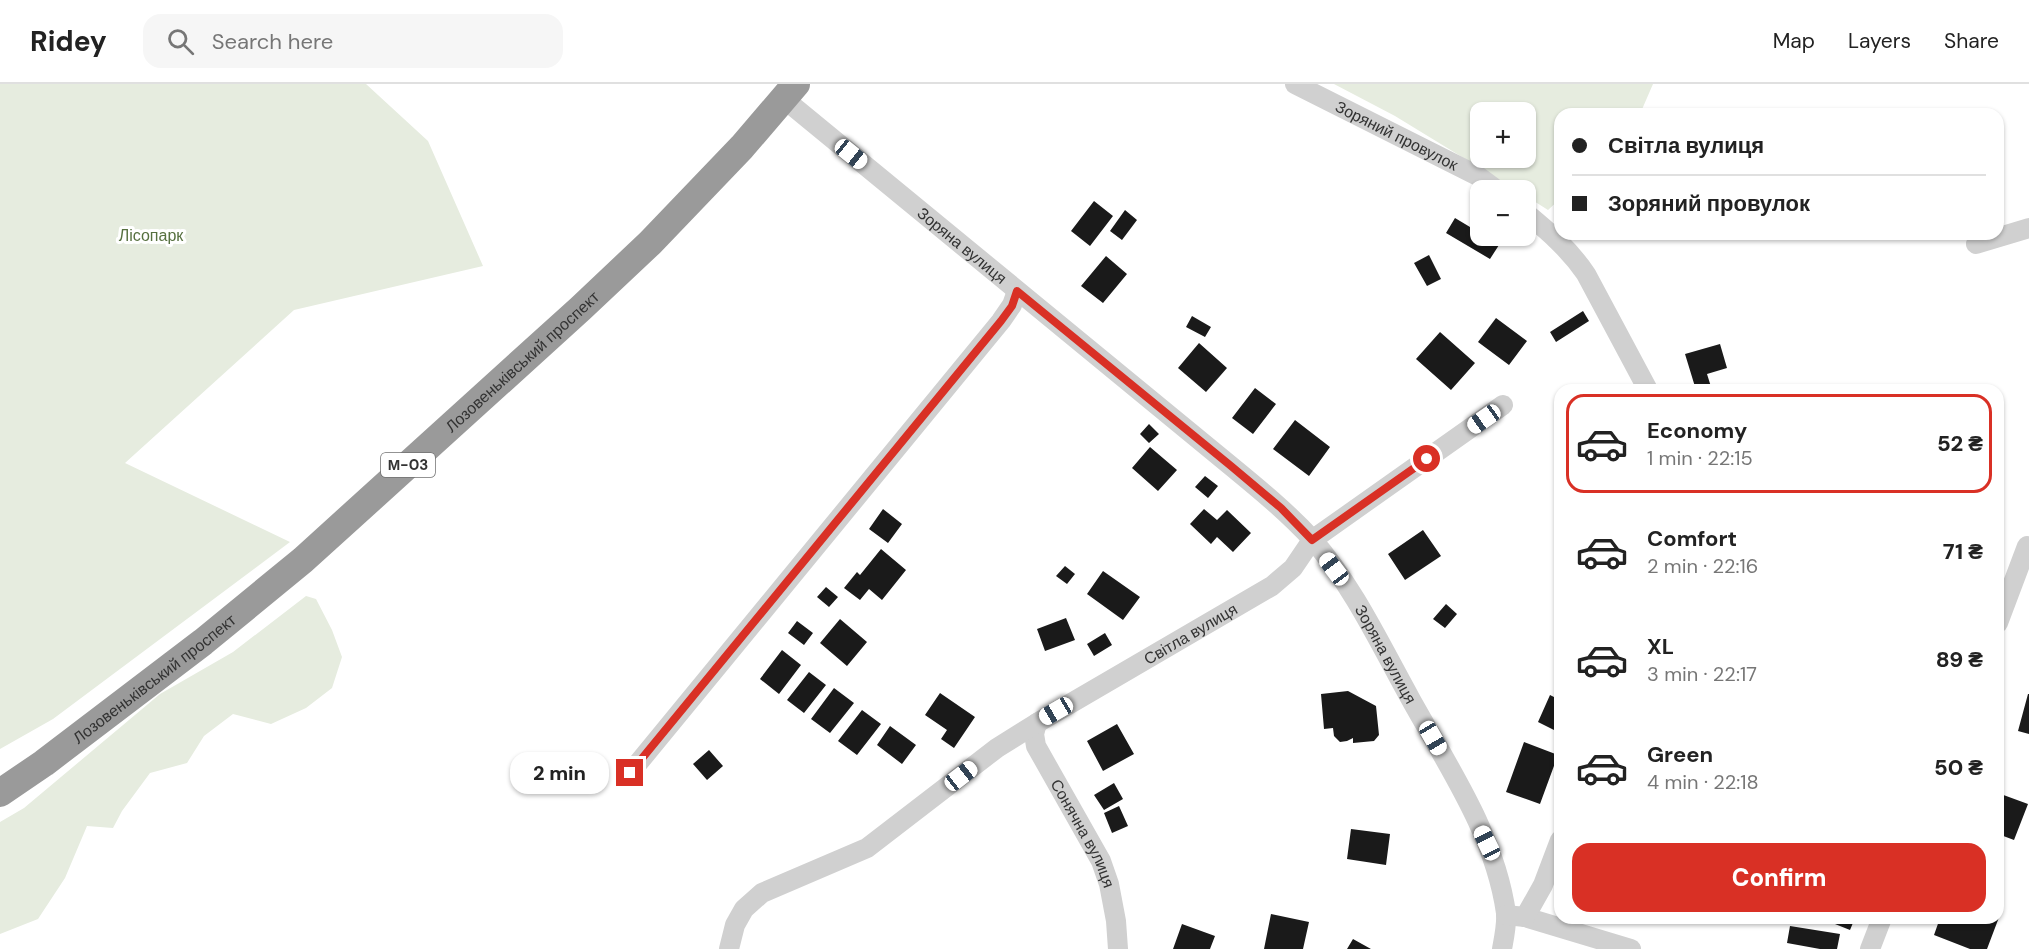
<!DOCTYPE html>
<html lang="en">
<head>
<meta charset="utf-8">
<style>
  :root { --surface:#fff; --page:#f6f6f6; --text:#222; --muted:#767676; --line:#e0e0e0; --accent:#d93025 }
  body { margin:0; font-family:"DM Sans",sans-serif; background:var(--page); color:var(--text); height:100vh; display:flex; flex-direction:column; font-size:22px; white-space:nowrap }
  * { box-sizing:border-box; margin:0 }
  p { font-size:20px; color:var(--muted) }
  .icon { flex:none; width:33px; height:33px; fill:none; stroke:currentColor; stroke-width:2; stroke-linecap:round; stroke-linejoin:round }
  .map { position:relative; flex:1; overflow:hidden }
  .side { position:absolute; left:1554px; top:300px; width:450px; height:540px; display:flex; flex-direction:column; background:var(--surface); border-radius:18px; box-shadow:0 2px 4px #0004 }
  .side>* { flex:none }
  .banner { position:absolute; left:1554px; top:24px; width:450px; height:132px; border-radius:18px; box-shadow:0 2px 4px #0004; display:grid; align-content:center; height:132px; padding:0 18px; background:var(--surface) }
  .buttons { position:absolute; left:1470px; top:18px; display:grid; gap:12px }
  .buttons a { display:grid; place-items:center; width:66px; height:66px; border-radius:12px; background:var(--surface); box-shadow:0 2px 4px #0004; font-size:30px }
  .end { position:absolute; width:27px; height:27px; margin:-14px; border:8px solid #d93025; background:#fff; box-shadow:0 0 0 3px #fff }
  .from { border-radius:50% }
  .bubble { position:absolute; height:42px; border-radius:18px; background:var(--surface); box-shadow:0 2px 4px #0004; font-size:20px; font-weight:800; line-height:42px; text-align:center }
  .car { position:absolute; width:18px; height:36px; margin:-18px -9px; border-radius:8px; box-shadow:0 0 4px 2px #0007; background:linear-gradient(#fff 24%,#345 0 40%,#fff 0 76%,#345 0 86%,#fff 0) }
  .banner b { display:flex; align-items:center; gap:21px; height:57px; font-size:22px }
  .banner b+b { border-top:2px solid var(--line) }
  .banner i { width:15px; height:15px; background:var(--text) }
  ul { padding:10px 0 0; list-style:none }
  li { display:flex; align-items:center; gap:18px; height:99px; margin:0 12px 9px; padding:0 6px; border:3px solid transparent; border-radius:18px }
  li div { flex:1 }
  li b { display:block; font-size:22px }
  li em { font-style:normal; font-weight:800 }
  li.on { border-color:var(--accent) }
  li>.icon { width:54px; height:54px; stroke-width:1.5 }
  .cta { display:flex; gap:12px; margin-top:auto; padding:12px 18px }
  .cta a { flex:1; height:69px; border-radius:18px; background:var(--accent); color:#fff; font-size:24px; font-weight:800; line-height:69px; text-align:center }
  header { display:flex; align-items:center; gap:36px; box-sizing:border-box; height:84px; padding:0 30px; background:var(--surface); border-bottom:2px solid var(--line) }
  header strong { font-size:28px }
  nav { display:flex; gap:33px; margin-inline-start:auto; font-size:21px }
  .search { width:420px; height:54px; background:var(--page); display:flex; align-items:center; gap:15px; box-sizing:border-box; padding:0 21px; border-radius:18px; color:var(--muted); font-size:22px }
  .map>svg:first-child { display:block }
  .green { fill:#e6ecdf; fill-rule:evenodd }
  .building { fill:#1a1a1a }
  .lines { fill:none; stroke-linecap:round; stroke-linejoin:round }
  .minor { stroke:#d0d0d0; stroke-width:20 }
  .highway { stroke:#9a9a9a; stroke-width:28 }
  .route { stroke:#d93025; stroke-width:8 }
  .labels { text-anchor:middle; stroke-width:6; stroke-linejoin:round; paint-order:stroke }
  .shield { fill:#fff; stroke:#707070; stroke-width:1.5 }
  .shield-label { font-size:15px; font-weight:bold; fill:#333 }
  .street-label { font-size:16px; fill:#333; stroke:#fff }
  .park-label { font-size:16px; fill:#56703f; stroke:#fff }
</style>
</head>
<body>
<header>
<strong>Ridey</strong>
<div class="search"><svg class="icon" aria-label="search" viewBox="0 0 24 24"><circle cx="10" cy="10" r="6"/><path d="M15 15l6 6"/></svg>Search here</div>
<nav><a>Map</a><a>Layers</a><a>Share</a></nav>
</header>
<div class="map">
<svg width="2029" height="865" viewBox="0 0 2029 865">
  <rect width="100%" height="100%" fill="#fff"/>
  <path class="green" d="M0,0H366L428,57L483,182L294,226L125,379L290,458L53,635L0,665Z
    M1334,0H1653L1640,30H1560V115L1548,126L1526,112V106H1516L1395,32ZM1480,28H1526V74H1480Z
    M306,512L316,515L332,546L342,573L332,604L306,624L271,640L233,630L204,652L187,679L150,689L122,727L113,744L87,742L65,794L38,835L0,850V738L24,724L160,610L233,568Z"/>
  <path class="building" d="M1094,117L1113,132L1090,162L1071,147Z
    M1125,126L1137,136L1122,156L1110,147Z
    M1455,134L1480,149V152H1484L1499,161L1490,175L1446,149Z
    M1429,171L1441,195L1427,202L1414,179Z
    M1106,172L1127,190L1103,219L1081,202Z
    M1583,227L1589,237L1556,258L1550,248Z
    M1192,232L1211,243L1205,253L1186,243Z
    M1496,234L1527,257L1509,281L1478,258Z
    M1440,248L1475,279L1451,306L1416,275Z
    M1199,259L1227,284L1206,308L1178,284Z
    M1720,260L1727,284L1707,290L1712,306H1696L1685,270Z
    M1255,304L1276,320L1253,350L1232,334Z
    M1295,336L1330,363L1309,392L1273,365Z
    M1149,340L1159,350L1149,359L1140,350Z
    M1150,363L1177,386L1158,407L1132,384Z
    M1205,392L1218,402L1208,414L1195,403Z
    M883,425L902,440L888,459L869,445Z
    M1204,425L1217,436L1227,426L1251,449L1233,468L1217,453L1211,460L1190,440Z
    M1423,446L1441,472L1405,496L1388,470Z
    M881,465L906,486L882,516L869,505L860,516L844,504L857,488L860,491Z
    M1065,482L1075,490L1067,500L1056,492Z
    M1103,487L1140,513L1123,536L1087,510Z
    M826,503L838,513L829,523L817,513Z
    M1446,520L1457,530L1445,544L1433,535Z
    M1066,534L1075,556L1045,567L1037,545Z
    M840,535L867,558L847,582L820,559Z
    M797,537L813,549L804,561L788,549Z
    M1105,549L1112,561L1094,572L1087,560Z
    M782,566L801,581L779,610L760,595Z
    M809,588L826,601L804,629L787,616Z
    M834,604L854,619L830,649L811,635Z
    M1348,607L1376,622L1379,651L1374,657L1353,659V654L1347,657L1340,658L1334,652L1333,644L1324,645L1321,610Z
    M940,609L975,633L954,664L941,655L947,646L925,631Z
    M2028,610H2029V650L2018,647Z
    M1550,611L1560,616V649L1538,638Z
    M862,626L881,640L857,671L838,657Z
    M1117,640L1134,670L1103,687L1087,657Z
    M890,642L916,661L902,680L877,661Z
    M1524,658L1558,671L1540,720L1506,708Z
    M709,666L723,682L707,696L693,680Z
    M1114,699L1123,715L1104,726L1094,711Z
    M1998,709L2028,720L2014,756L1998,750Z
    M1119,722L1128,742L1112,749L1104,729Z
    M1351,745L1390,750L1386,781L1347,775Z
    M1998,827L2001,828L1987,865H1970L1934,851L1940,834H1998Z
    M1271,830L1309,838L1303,865H1264Z
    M1820,834H1855L1850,846Z
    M1182,840L1215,852L1210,865H1173Z
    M1790,842L1840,850L1837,865H1820L1787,859Z
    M1353,855L1371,865H1347Z"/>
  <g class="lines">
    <g class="minor">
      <path id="s1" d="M1295,0L1478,92L1497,106"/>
      <path id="s2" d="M783,14L1231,382C1259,405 1287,428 1312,455C1353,502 1380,560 1410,614C1447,681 1495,750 1506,829C1507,840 1504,854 1502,865"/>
      <path d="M1526,129C1549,148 1569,165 1586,190L1648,306"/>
      <path d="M1976,160L2029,144"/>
      <path d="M1998,539L2027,462"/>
      <path id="s3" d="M1037,639L1034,650L1036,662L1101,777L1109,800L1116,837L1118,865"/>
      <path d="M630,689L1001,237L1012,221L1017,207"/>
      <path d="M1506,831L1525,833L1631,865"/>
      <path d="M1525,833L1543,801L1560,756"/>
      <path id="s4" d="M729,865L735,841L744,825L762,809L867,764L997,664L1037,639L1272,502L1293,484L1312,456L1503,321"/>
      <path d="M1870,865L1882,834"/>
    </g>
    <path class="highway" id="s5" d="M0,709L44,679L203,558L303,476L580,225L650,159L742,63L796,0"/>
  </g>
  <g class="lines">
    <path class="route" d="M630,689L1001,237L1012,222L1017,207L1231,382L1281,424L1312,456L1427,375"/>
  </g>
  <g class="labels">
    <rect class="shield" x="381" y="369" width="54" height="24" rx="4.5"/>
    <g class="shield-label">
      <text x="408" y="386">М-03</text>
    </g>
    <g class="street-label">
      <text dy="6" stroke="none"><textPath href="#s1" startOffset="114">Зоряний провулок</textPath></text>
      <text dy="6" stroke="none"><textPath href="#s2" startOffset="232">Зоряна вулиця</textPath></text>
      <text dy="6" stroke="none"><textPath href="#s5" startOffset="678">Лозовеньківський проспект</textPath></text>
      <text dy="6" stroke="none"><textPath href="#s4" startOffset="570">Світла вулиця</textPath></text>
      <text dy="6" stroke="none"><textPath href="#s2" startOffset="826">Зоряна вулиця</textPath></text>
      <text dy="6" stroke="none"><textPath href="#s5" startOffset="192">Лозовеньківський проспект</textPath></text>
      <text dy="6" stroke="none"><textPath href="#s3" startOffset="123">Сонячна вулиця</textPath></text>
    </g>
    <g class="park-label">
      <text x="151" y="157">Лісопарк</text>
    </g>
  </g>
</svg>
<div class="buttons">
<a>+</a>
<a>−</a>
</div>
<i class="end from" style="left:1427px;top:375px"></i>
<i class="end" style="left:630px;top:689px"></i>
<div class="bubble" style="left:510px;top:668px;width:99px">2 min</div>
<i class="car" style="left:851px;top:70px;rotate:129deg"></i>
<i class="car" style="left:1484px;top:335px;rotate:235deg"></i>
<i class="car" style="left:1334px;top:485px;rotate:323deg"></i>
<i class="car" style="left:1056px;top:627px;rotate:240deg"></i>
<i class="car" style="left:1433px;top:654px;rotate:150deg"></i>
<i class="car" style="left:961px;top:692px;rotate:52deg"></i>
<i class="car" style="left:1487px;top:759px;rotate:334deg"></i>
<div class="banner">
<b><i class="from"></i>Світла вулиця</b>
<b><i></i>Зоряний провулок</b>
</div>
<section class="side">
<ul>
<li class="on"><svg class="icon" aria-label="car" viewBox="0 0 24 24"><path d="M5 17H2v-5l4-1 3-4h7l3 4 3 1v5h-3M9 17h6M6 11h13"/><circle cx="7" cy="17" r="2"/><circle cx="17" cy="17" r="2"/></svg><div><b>Economy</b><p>1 min · 22:15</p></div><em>52 ₴</em></li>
<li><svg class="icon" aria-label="car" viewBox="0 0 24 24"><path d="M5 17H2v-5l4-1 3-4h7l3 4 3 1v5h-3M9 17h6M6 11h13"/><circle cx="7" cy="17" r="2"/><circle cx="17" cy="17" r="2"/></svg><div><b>Comfort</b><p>2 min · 22:16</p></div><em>71 ₴</em></li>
<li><svg class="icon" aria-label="car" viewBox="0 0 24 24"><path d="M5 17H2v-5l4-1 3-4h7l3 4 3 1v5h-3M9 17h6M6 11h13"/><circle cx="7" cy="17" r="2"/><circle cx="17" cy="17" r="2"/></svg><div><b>XL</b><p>3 min · 22:17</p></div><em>89 ₴</em></li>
<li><svg class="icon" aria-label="car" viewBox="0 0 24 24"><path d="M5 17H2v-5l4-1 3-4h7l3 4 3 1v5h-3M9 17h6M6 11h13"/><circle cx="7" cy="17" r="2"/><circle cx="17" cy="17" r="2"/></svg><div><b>Green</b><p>4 min · 22:18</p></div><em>50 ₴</em></li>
</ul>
<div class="cta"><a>Confirm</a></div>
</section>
</div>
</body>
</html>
